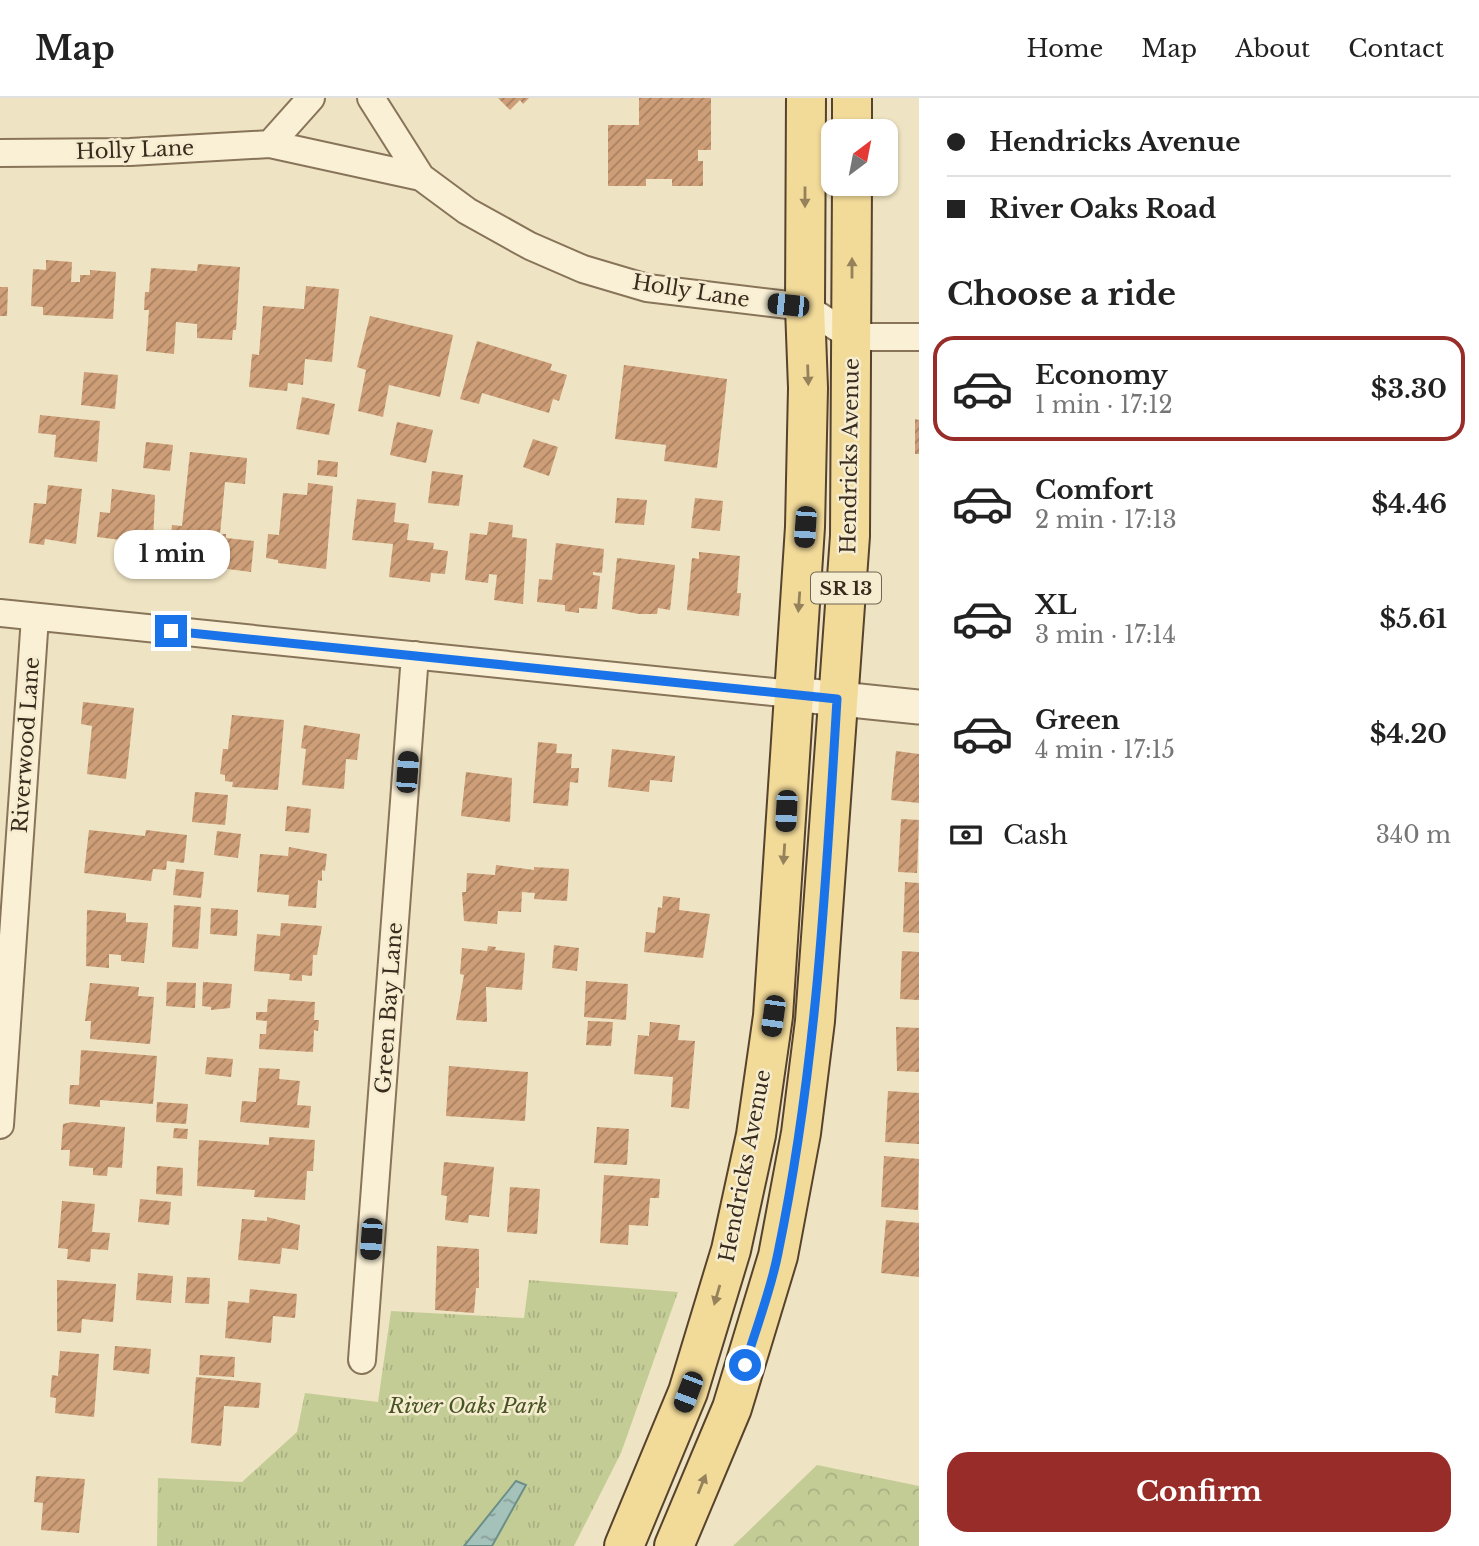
<!DOCTYPE html>
<html lang="en">
<head>
<meta charset="utf-8">
<style>
  :root { --surface:#fff; --page:#f6f6f6; --text:#222; --muted:#767676; --line:#e0e0e0; --accent:#982c28 }
  body { margin:0; font-family:"Libre Baskerville",serif; background:var(--page); color:var(--text); height:100vh; display:flex; flex-direction:column; font-size:26px; white-space:nowrap }
  * { box-sizing:border-box; margin:0 }
  p { font-size:23px; color:var(--muted) }
  .icon { flex:none; width:38px; height:38px; fill:none; stroke:currentColor; stroke-width:2; stroke-linecap:round; stroke-linejoin:round }
  .map { position:relative; flex:1; overflow:hidden }
  .sheet { display:flex; flex-direction:column; background:var(--surface); width:560px }
  .sheet>* { flex:none }
  .hud { display:grid; align-content:center; height:154px; padding:0 28px; background:var(--surface) }
  .needle { width:46px; rotate:32deg }
  .fabs { position:absolute; left:821px; top:21px; display:grid; gap:14px }
  .fabs a { display:grid; place-items:center; width:77px; height:77px; border-radius:14px; background:var(--surface); box-shadow:0 2px 5px #0004; font-size:35px }
  .end { position:absolute; width:32px; height:32px; margin:-16px; border:9px solid #1a73e8; background:#fff; box-shadow:0 0 0 4px #fff }
  .from { border-radius:50% }
  .bubble { position:absolute; height:49px; border-radius:21px; background:var(--surface); box-shadow:0 2px 5px #0004; font-size:23px; font-weight:700; line-height:49px; text-align:center }
  .car { position:absolute; width:21px; height:42px; margin:-21px -10px; border-radius:9px; box-shadow:0 0 5px 2px #0007; background:linear-gradient(#222 24%,#8ab4d8 0 40%,#222 0 76%,#8ab4d8 0 86%,#222 0) }
  .hud b { display:flex; align-items:center; gap:24px; height:66px; font-size:26px }
  .hud b+b { border-top:2px solid var(--line) }
  .hud i { width:18px; height:18px; background:var(--text) }
  ul { padding:0; list-style:none }
  li { display:flex; align-items:center; gap:21px; height:105px; margin:0 14px 10px; padding:0 14px; border:4px solid transparent; border-radius:21px }
  li div { flex:1 }
  li b { display:block; font-size:26px }
  li em { font-style:normal; font-weight:700 }
  li.selected { border-color:var(--accent) }
  li>.icon { width:63px; height:63px; stroke-width:1.5 }
  h2 { padding:0 28px; font-size:32px; line-height:84px }
  .pay { display:flex; align-items:center; gap:18px; height:77px; padding:0 28px; font-size:26px }
  .pay p { margin-inline-start:auto }
  .primary-button { display:flex; gap:14px; margin-top:auto; padding:14px 28px }
  .primary-button a { flex:1; height:80px; border-radius:21px; background:var(--accent); color:#fff; font-size:28px; font-weight:700; line-height:80px; text-align:center }
  header { display:flex; align-items:center; gap:42px; box-sizing:border-box; height:98px; padding:0 35px; background:var(--surface); border-bottom:2px solid var(--line) }
  header strong { font-size:33px }
  nav { display:flex; gap:38px; margin-inline-start:auto; font-size:24px }
  main { display:flex; flex:1; min-height:0 }
  .map>svg:first-child { display:block }
  .forest { fill:url(#forest-crowns) }
  .park { fill:url(#park-tufts) }
  .water { fill:url(#water-ripples); stroke:#6b8f87; stroke-width:2 }
  .building { fill:url(#building-hatch) }
  .lines { fill:none; stroke-linecap:round; stroke-linejoin:round }
  .minor-casing { stroke:#887459; stroke-width:30 }
  .tertiary-casing { stroke:#887459; stroke-width:37 }
  .primary-casing { stroke:#56422d; stroke-width:42 }
  .minor { stroke:#f9f0d5; stroke-width:26 }
  .tertiary { stroke:#f9f0d5; stroke-width:33 }
  .primary { stroke:#f2da99; stroke-width:38 }
  .oneway { fill:#95825b }
  .route { stroke:#1a73e8; stroke-width:9 }
  .labels { text-anchor:middle; stroke-width:5; stroke-linejoin:round; paint-order:stroke }
  .shield { fill:#f6edd1; stroke:#716553; stroke-width:2 }
  .shield-label { font-size:19px; font-weight:bold; fill:#382b1d }
  .street-label { font-size:21px; fill:#382b1d; stroke:#f6edd1 }
  .park-label { font-size:21px; font-style:italic; fill:#465424; stroke:#f6edd1 }
</style>
</head>
<body>
<header>
<strong>Map</strong>
<nav><a>Home</a><a>Map</a><a>About</a><a>Contact</a></nav>
</header>
<main>
<div class="map">
<svg width="919" height="1448" viewBox="0 0 919 1448">
  <defs>
    <pattern id="forest-crowns" width="20" height="18" patternUnits="userSpaceOnUse" patternTransform="scale(1.75)"><rect width="20" height="18" fill="#c4cc96"/><path d="M2 6a3 3 0 1 1 6 0M12 15a3 3 0 1 1 6 0" fill="none" stroke="#a9af81"/></pattern>
    <pattern id="park-tufts" width="24" height="20" patternUnits="userSpaceOnUse" patternTransform="scale(1.75)"><rect width="24" height="20" fill="#c4cc96"/><path d="M3 7l-1-3M5 7V3M7 7l1-3M15 17l-1-3M17 17v-4M19 17l1-3" fill="none" stroke="#a9af81"/></pattern>
    <pattern id="water-ripples" width="26" height="14" patternUnits="userSpaceOnUse" patternTransform="scale(1.75)"><rect width="26" height="14" fill="#a4c1ba"/><path d="M2 4q2-2 4 0t4 0M15 11q2-2 4 0t4 0" fill="none" stroke="#879d97"/></pattern>
    <pattern id="building-hatch" width="6" height="6" patternUnits="userSpaceOnUse" patternTransform="scale(1.75)"><rect width="6" height="6" fill="#cd9e77"/><path d="M-1 1l2-2M0 6l6-6M5 7l2-2" fill="none" stroke="#a78161"/></pattern>
  </defs>
  <rect width="100%" height="100%" fill="#eee3c2"/>
  <path class="forest" d="M817,1367L919,1388V1448H733Z"/>
  <path class="park" d="M529,1182L678,1194L621,1355L574,1448H492L526,1388L516,1383L464,1448H157L158,1380L242,1384L297,1334L305,1295L378,1304L391,1213L524,1220Z"/>
  <path class="water" d="M516,1383L526,1387L492,1448H464Z"/>
  <path class="building" d="M498,0H529L523,6L520,2L510,12Z
    M639,0H711V52H698V63H703V88H672V81H646V88H608V27H639Z
    M46,162L72,164L71,184H80V177H90V172L116,174L113,221L43,217V209L31,208L33,171L46,172Z
    M198,166L240,169L236,232H233L232,242L197,240V226L176,224L174,256L146,253L149,212H144L145,194H149L151,170L197,173Z
    M306,188L339,191L332,264L305,261L303,287L288,285L287,293L249,289L252,256L259,257L263,208L304,211Z
    M0,189H8L7,218H0Z
    M370,218L453,237L440,299L389,287L383,319L358,313L366,272L357,269Z
    M477,243L552,266L550,272L567,277L559,303L553,301L549,315L482,295L479,306L460,301Z
    M624,267L727,281L717,370L664,363L666,347L615,341Z
    M84,274L118,277L115,311L81,307Z
    M302,299L335,306L329,337L296,331Z
    M40,317L100,323L97,364L54,359L56,337L38,335Z
    M915,321L919,322V356H915Z
    M397,324L433,332L426,365L390,357Z
    M533,341L558,349L549,378L523,369Z
    M146,344L173,347L170,373L143,370Z
    M190,354L247,360L245,386L225,384L220,436H226V440L254,443L251,474L220,470V464L169,454L172,427L182,428Z
    M318,362L338,364L337,379L317,377Z
    M432,373L463,377L459,408L428,405Z
    M308,385L333,388L326,471L278,465V462L266,460L268,436L279,437L283,395L307,397Z
    M48,387L82,391L76,446L45,441L44,447L29,445L34,405L46,406Z
    M112,391L155,397L153,446L97,439L100,414L110,415Z
    M617,400L647,402L644,427L615,425Z
    M695,400L723,403L720,433L691,430Z
    M357,401L396,405L394,424L409,426L407,442L434,445L433,451L448,453L445,476L431,475L430,484L389,479L393,446L352,442Z
    M489,424L513,427L512,439L527,441L523,506L494,502L497,477L489,476L488,485L465,482L470,435L487,437Z
    M556,445L604,451L602,475L593,474V477L600,478L597,511L579,510V515L565,513V507L537,504L539,481L552,482Z
    M699,454L740,458L737,495H741L739,518L687,512L692,460L699,461Z
    M617,460L675,467L670,512L658,510L657,516H639L612,511Z
    M83,604L134,610L126,681L87,676L92,628L81,626Z
    M232,617L284,622L278,692L232,689L233,684L225,683V677L220,676L223,651H228Z
    M304,627L360,636L357,662L346,661L344,691L302,687L306,651L301,650Z
    M538,644L557,646L556,655L572,656L571,670H579L578,685L570,684L568,708L533,705Z
    M612,651L675,658L672,684L650,682L649,694L608,689Z
    M896,653L919,656V705L891,702Z
    M466,674L512,680L510,724L461,718Z
    M195,694L228,697L225,727L192,724Z
    M287,708L311,711L309,735L285,733Z
    M901,721L919,722L917,775L898,774Z
    M89,732L145,738L146,732L187,737L184,765L167,763L166,772L153,771L151,783L84,775Z
    M217,733L241,736L238,760L214,757Z
    M289,749L327,756L325,773L322,772V783L318,782L316,810L288,808L289,797L257,794L260,756L288,758Z
    M496,767L534,772V769L569,771L567,803L534,801L535,795L522,794L521,814L498,813L497,826L464,823L462,794H466L467,775L495,777Z
    M176,771L204,774L201,800L173,797Z
    M905,784L919,785V835L903,834Z
    M663,798L680,800L679,812L710,816L703,860L644,854L646,834L655,835L658,809L662,810Z
    M174,807L201,809L198,851L172,849Z
    M211,810L238,812L237,838L210,836Z
    M87,812L126,815V824L148,825L144,865L121,863V857L109,856V870L86,868Z
    M281,825L322,828L317,857H313L312,878L302,877V883L289,882L290,876L254,873L257,836L280,838Z
    M554,847L579,850L577,873L552,870Z
    M488,848L496,849L495,852L525,855L522,892L486,889L487,924L456,922L464,877L460,876L462,850L487,853Z
    M902,853L919,854V902L900,901Z
    M586,883L628,886L626,922L584,919Z
    M167,884L196,885L195,910L166,908Z
    M203,884L232,886L230,910L211,912V909L202,908Z
    M90,885L139,889L138,898L154,899L150,946L90,941L91,923H85Z
    M268,901L315,904L314,922H319L318,933L314,932L313,954L259,951L260,936H266L267,923L256,922V914H267Z
    M588,923L613,924L611,948L586,947Z
    M650,924L680,927L678,942L695,943L689,1011L671,1009L673,979L634,976L638,937L649,938Z
    M896,929L919,930V974L897,973Z
    M81,952L157,958L153,1006L100,1002V1009L69,1006L70,987H79Z
    M207,959L233,961L231,979L205,976Z
    M449,968L528,974L525,1023L446,1018Z
    M259,970L280,971L279,981L300,983L297,1007L311,1008L309,1030L240,1024L242,1003L256,1004Z
    M888,993L919,995V1046L885,1044Z
    M157,1004L188,1006L186,1026L156,1024Z
    M72,1024L125,1029L122,1070L108,1069L107,1078L93,1077V1070L69,1068L70,1052H61L63,1026Z
    M597,1029L629,1031L627,1067L594,1065Z
    M174,1030L188,1031L187,1041L173,1040Z
    M269,1039L315,1042L313,1073H307L305,1102L254,1099L255,1092L197,1088L199,1042L269,1047Z
    M884,1058L919,1061L918,1112L881,1109Z
    M444,1064L494,1069L489,1119L469,1117L468,1125L445,1122L447,1098L441,1097Z
    M157,1068L183,1070L182,1098L156,1096Z
    M604,1077L660,1081L659,1100H650L648,1128L629,1127L628,1147L600,1145Z
    M510,1089L540,1091L537,1136L507,1134Z
    M140,1101L171,1104L169,1127L138,1124Z
    M62,1103L95,1106L92,1134L110,1135L108,1152L91,1151L90,1164L67,1161L68,1151L58,1150Z
    M267,1119L300,1127L298,1152L282,1150L280,1166L238,1162L242,1121L267,1123Z
    M886,1122L919,1125V1179L881,1175Z
    M437,1148L479,1151V1190H476L474,1215L435,1212Z
    M138,1175L173,1178L171,1205L136,1202Z
    M187,1179L210,1180L209,1206L185,1205Z
    M57,1182L116,1186L113,1224L82,1221L81,1235L57,1233Z
    M250,1191L297,1196L295,1220L273,1218L271,1245L225,1240L228,1203L249,1205Z
    M115,1248L151,1251L149,1276L113,1272Z
    M60,1253L99,1256L94,1319L55,1315L56,1300L50,1299L52,1277L58,1278Z
    M200,1257L235,1259L234,1279L199,1277Z
    M196,1279L261,1285L259,1310L224,1308L221,1348L191,1345Z
    M36,1378L85,1381L79,1435L41,1432L43,1405L34,1404Z"/>
  <g class="lines">
    <defs>
      <path id="minor" d="M371,0L421,79L467,113L530,148L583,171L647,190L805,209L852,239H919
        M270,46L311,0
        M0,55L130,54L270,46L421,79
        M0,515L792,596
        M0,1027L35,519
        M362,1262L415,557"/>
      <path id="tertiary" d="M792,596L919,609"/>
      <path id="primary" d="M852,0V33
        M624,1448L688,1294L731,1152L756,1037L773,918L805,429L808,290L805,209L806,0
        M674,1448L732,1310L778,1158L801,1035L815,923L850,438L852,86"/>
    </defs>
    <use href="#minor" class="minor-casing"/>
    <use href="#tertiary" class="tertiary-casing"/>
    <use href="#primary" class="primary-casing"/>
    <use href="#minor" class="minor"/>
    <use href="#tertiary" class="tertiary"/>
    <use href="#primary" class="primary"/>
  </g>
  <defs><path id="oneway-solid" d="M-6-.8H1V-3.2L6.5 0L1 3.2V.8H-6Z" transform="scale(1.75)"/></defs>
  <g class="oneway">
    <use href="#oneway-solid" transform="translate(805 99) rotate(90)"/>
    <use href="#oneway-solid" transform="translate(852 170) rotate(-90)"/>
    <use href="#oneway-solid" transform="translate(808 277) rotate(88)"/>
    <use href="#oneway-solid" transform="translate(799 504) rotate(94)"/>
    <use href="#oneway-solid" transform="translate(784 756) rotate(94)"/>
    <use href="#oneway-solid" transform="translate(717 1197) rotate(106)"/>
    <use href="#oneway-solid" transform="translate(702 1386) rotate(-68)"/>
  </g>
  <g class="lines">
    <path class="route" d="M171,533L837,601C826,787 816,972 778,1155C771,1192 756,1230 745,1267"/>
  </g>
  <g class="labels">
    <rect class="shield" x="811" y="474.5" width="70" height="31" rx="5"/>
    <g class="shield-label">
      <text x="846" y="497">SR 13</text>
    </g>
    <g class="street-label">
      <text transform="translate(135 52) rotate(-2)" y="7">Holly Lane</text>
      <text transform="translate(691 193) rotate(9)" y="7">Holly Lane</text>
      <text transform="translate(850 358) rotate(-89)" y="7">Hendricks Avenue</text>
      <text transform="translate(26 647) rotate(-86)" y="7">Riverwood Lane</text>
      <text transform="translate(389 910) rotate(-86)" y="7">Green Bay Lane</text>
      <text transform="translate(745 1068) rotate(-79)" y="7">Hendricks Avenue</text>
    </g>
    <g class="park-label">
      <text x="468" y="1315">River Oaks Park</text>
    </g>
  </g>
</svg>
<div class="fabs">
<a><svg class="needle" viewBox="-14 -14 28 28"><path d="M0-13l5 13h-10z" fill="#e53935"/><path d="M0 13l5-13h-10z" fill="#767676"/></svg></a>
</div>
<i class="end from" style="left:745px;top:1267px"></i>
<i class="end" style="left:171px;top:533px"></i>
<div class="bubble" style="left:114px;top:432px;width:116px">1 min</div>
<i class="car" style="left:788px;top:207px;rotate:276deg"></i>
<i class="car" style="left:805px;top:429px;rotate:184deg"></i>
<i class="car" style="left:407px;top:674px;rotate:4deg"></i>
<i class="car" style="left:786px;top:713px;rotate:183deg"></i>
<i class="car" style="left:773px;top:918px;rotate:188deg"></i>
<i class="car" style="left:371px;top:1141px;rotate:184deg"></i>
<i class="car" style="left:688px;top:1294px;rotate:201deg"></i>
</div>
<section class="sheet">
<div class="hud">
<b><i class="from"></i>Hendricks Avenue</b>
<b><i></i>River Oaks Road</b>
</div>
<h2>Choose a ride</h2>
<ul>
<li class="selected"><svg class="icon" aria-label="car" viewBox="0 0 24 24"><path d="M5 17H2v-5l4-1 3-4h7l3 4 3 1v5h-3M9 17h6M6 11h13"/><circle cx="7" cy="17" r="2"/><circle cx="17" cy="17" r="2"/></svg><div><b>Economy</b><p>1 min · 17:12</p></div><em>$3.30</em></li>
<li><svg class="icon" aria-label="car" viewBox="0 0 24 24"><path d="M5 17H2v-5l4-1 3-4h7l3 4 3 1v5h-3M9 17h6M6 11h13"/><circle cx="7" cy="17" r="2"/><circle cx="17" cy="17" r="2"/></svg><div><b>Comfort</b><p>2 min · 17:13</p></div><em>$4.46</em></li>
<li><svg class="icon" aria-label="car" viewBox="0 0 24 24"><path d="M5 17H2v-5l4-1 3-4h7l3 4 3 1v5h-3M9 17h6M6 11h13"/><circle cx="7" cy="17" r="2"/><circle cx="17" cy="17" r="2"/></svg><div><b>XL</b><p>3 min · 17:14</p></div><em>$5.61</em></li>
<li><svg class="icon" aria-label="car" viewBox="0 0 24 24"><path d="M5 17H2v-5l4-1 3-4h7l3 4 3 1v5h-3M9 17h6M6 11h13"/><circle cx="7" cy="17" r="2"/><circle cx="17" cy="17" r="2"/></svg><div><b>Green</b><p>4 min · 17:15</p></div><em>$4.20</em></li>
</ul>
<div class="pay"><svg class="icon" aria-label="cash" viewBox="0 0 24 24"><path d="M3 7h18v10H3z"/><circle cx="12" cy="12" r="2"/></svg>Cash<p>340 m</p></div>
<div class="primary-button"><a>Confirm</a></div>
</section>
</main>
</body>
</html>
